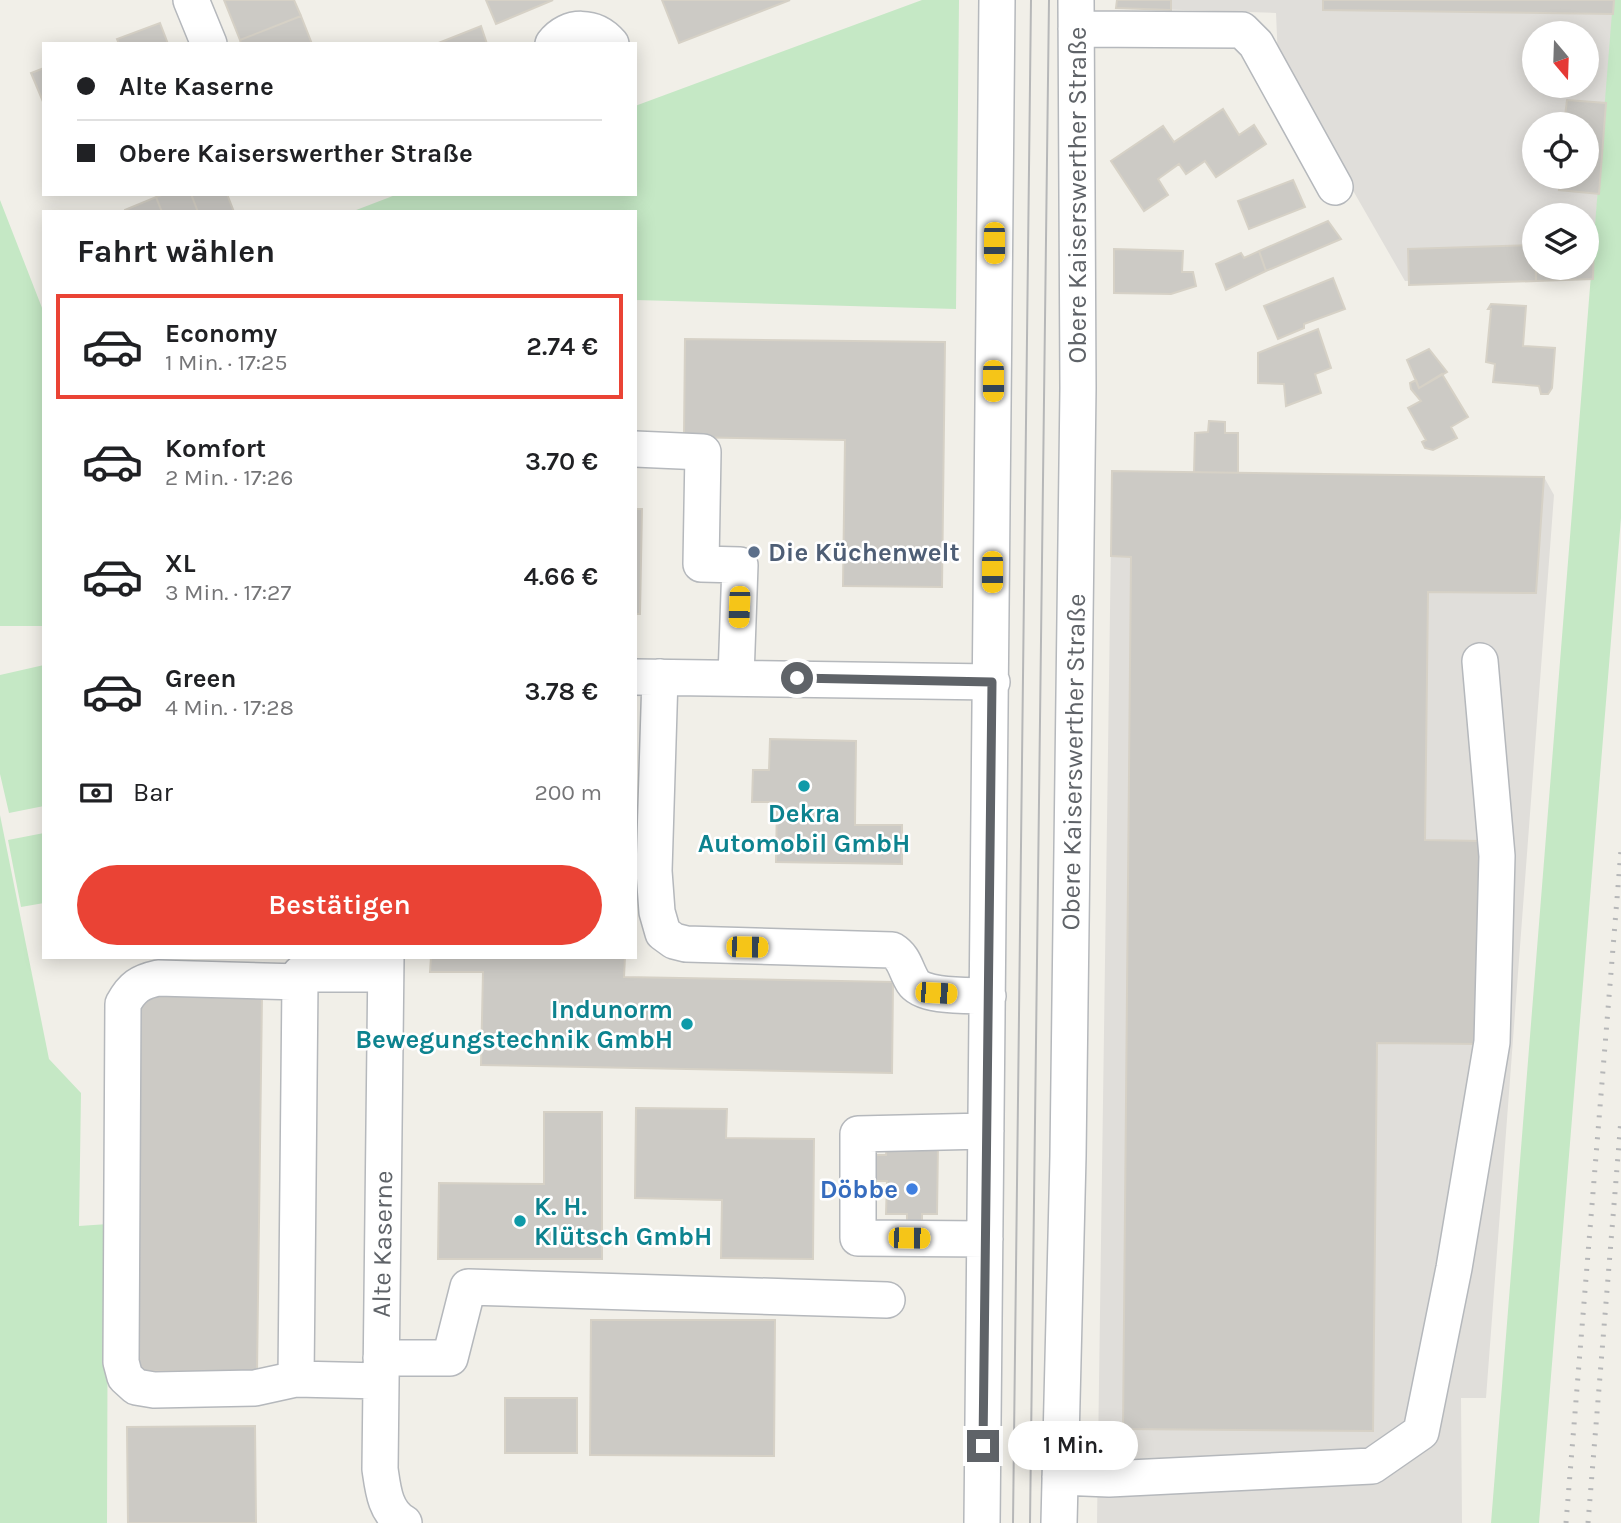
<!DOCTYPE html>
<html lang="de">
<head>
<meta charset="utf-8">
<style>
  :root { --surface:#fff; --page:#f6f6f6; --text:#202124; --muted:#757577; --line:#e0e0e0; --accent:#ea4335 }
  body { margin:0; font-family:Karla,sans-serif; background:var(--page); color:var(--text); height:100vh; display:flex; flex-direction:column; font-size:26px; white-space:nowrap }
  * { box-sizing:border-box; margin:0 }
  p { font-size:23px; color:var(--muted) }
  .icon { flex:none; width:38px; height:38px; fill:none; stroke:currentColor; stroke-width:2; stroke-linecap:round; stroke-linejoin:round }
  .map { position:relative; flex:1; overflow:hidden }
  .drawer { position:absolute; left:42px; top:210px; width:595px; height:749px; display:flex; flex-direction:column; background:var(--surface); border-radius:0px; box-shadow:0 4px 18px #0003 }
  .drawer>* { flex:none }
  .hud { position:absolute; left:42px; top:42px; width:595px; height:154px; border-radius:0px; box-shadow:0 4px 18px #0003; display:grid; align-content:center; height:154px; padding:0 35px; background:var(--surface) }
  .needle { width:46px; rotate:161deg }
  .buttons { position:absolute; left:1522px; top:21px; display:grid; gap:14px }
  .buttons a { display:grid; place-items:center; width:77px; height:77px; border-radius:50%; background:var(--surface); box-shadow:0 4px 18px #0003; font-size:35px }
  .end { position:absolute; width:32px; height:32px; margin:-16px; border:9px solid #5f6368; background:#fff; box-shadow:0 0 0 4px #fff }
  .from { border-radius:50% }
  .bubble { position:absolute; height:49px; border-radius:24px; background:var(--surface); box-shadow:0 4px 18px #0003; font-size:23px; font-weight:600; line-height:49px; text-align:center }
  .car { position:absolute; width:21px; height:42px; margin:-21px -10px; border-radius:9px; box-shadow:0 0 5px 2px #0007; background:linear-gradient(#f5c518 24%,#345 0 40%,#f5c518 0 76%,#345 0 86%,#f5c518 0) }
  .hud b { display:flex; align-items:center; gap:24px; height:66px; font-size:26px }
  .hud b+b { border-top:2px solid var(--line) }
  .hud i { width:18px; height:18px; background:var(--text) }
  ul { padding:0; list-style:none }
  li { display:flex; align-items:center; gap:21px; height:105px; margin:0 14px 10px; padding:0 21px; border:4px solid transparent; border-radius:0px }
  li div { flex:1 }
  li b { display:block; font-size:26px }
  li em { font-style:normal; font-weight:600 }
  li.current { border-color:var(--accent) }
  li>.icon { width:63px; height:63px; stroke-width:1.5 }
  h2 { padding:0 35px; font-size:32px; line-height:84px }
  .pay { display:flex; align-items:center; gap:18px; height:77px; padding:0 35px; font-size:26px }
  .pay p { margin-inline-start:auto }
  .cta { display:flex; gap:14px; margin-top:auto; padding:14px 35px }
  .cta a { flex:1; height:80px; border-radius:42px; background:var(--accent); color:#fff; font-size:28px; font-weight:600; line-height:80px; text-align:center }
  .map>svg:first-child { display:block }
  .industrial { fill:#e0deda; fill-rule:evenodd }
  .green { fill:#c5e8c5 }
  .building { fill:#cccac5; stroke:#d6d1c6; stroke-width:2 }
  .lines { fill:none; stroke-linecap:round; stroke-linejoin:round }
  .minor-casing { stroke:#b5b8bc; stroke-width:38 }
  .minor { stroke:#fff; stroke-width:35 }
  .tram { stroke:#b6b7b8; stroke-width:2 }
  .rail { stroke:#b6b7b8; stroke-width:5; stroke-dasharray:2 9; stroke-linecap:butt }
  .route { stroke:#5f6368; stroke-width:9 }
  .service-dot { fill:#5c6f8a; stroke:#fff; stroke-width:2.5 }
  .culture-dot { fill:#0f9aa8; stroke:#fff; stroke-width:2.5 }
  .shop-dot { fill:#3f7fe0; stroke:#fff; stroke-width:2.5 }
  .labels { text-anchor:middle; stroke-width:5; stroke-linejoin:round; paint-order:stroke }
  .street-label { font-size:26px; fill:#5f6368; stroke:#fff }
  .service-label { font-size:26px; font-weight:bold; fill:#4e5e75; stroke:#fff; text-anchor:start }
  .culture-label { font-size:26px; font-weight:bold; fill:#0d838f; stroke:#fff }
  .shop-label { font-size:26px; font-weight:bold; fill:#366cbe; stroke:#fff; text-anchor:end }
</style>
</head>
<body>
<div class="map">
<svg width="1621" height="1523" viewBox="0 0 1621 1523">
  <rect width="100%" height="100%" fill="#f1efe8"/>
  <path class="industrial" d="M1118,0H1614L1591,277L1540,276L1405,281L1278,60L1276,13L1118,8ZM1535,33H1587V86H1535ZM1535,124H1587V177H1535ZM1535,215H1587V268H1535Z
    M1112,471L1544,477L1554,495L1486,1398H1461L1462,1523H1097Z"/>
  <path class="green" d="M922,0H959L956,309L635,300V212H351L398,194H635V106Z
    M1613,0H1621V518L1539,1523H1491Z
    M0,200L44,313V626H0Z
    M44,665V806L9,813L0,774V675Z
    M0,815L49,1059L81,1093L79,1226L108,1224L107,1523H0Z
    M44,833V903L21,907L8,840Z"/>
  <path class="building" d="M224,0H294L301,16L240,40Z
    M486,0H553L496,24Z
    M662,0H790L679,43Z
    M1117,0H1171V10L1116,8Z
    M1323,0H1614L1613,14L1323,10Z
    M301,16L312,44H241L240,40Z
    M160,23L168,44H119L117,39Z
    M481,26L487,44H436Z
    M44,68V104L31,73Z
    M1567,100L1606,103L1599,194L1559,190L1560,177H1587V124H1564Z
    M1223,109L1239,135L1254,125L1266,144L1216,177L1205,161L1186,174L1179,164L1158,179L1168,195L1144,211L1111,161L1163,126L1174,142Z
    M1293,180L1305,207L1249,229L1238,201Z
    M164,194H191L198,212H162L156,197Z
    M191,194H227L234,212H198Z
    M156,197L162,212H125V210Z
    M1328,221L1341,239L1266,271L1259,251Z
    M1587,243H1594L1593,279L1536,281V270L1541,268H1587Z
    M1535,245L1536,281L1409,285L1408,249Z
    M1114,249L1183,251L1182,272H1193L1196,286L1171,294L1114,293Z
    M1259,251L1266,271L1226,290L1216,264L1241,253L1244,258Z
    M1333,278L1345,309L1304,324V328L1278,339L1264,306Z
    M1491,304L1526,306L1523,346L1555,348L1552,388L1548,394H1541L1539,386L1493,382L1495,364L1486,362L1491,309H1488Z
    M1318,329L1331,368L1315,374L1321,393L1286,406L1284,384L1258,383V353Z
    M685,339L945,342L942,587L843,586L845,440L684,437Z
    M1429,349L1447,372L1419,388L1407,360Z
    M1442,374L1468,417L1451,427L1457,438L1433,450L1425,448L1422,442L1426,440L1408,408L1421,401L1411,389L1410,383L1416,380L1419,388Z
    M1209,421L1225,422V433H1238V473H1194L1195,433L1208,432Z
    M1112,471L1544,477L1536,593L1428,592L1425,840L1481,841L1479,1044L1377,1043L1373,1431L1123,1429L1131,557L1111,556Z
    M635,509H642L640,614H635Z
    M770,739L856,741L855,825H902V864L776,862L777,802H752L753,770H769Z
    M431,957H625L624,977L893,982L892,1073L481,1065L483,972H430Z
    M137,996H262L257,1372L132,1371Z
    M636,1108L727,1109L726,1138L814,1139L813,1259L721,1258L722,1200L635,1198Z
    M544,1112H602V1259H438L439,1183L544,1184Z
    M887,1143H938L937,1214H922V1222H907V1214H886L887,1181H871L872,1155H886Z
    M591,1320H775L774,1456L590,1455Z
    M505,1398H577V1453H505Z
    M255,1426L256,1523H128L127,1427Z"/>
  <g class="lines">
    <defs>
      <path id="minor" d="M191,0L209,44
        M1076,29L1242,30L1256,44L1335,187
        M553,44C568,24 595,25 611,44
        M635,449L703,452L701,564L740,565L736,677
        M635,677L992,682
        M660,677L654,871L657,912L663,933L674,941L686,944L892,950C905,958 905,969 913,982C923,998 970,995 988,996
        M386,957L380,1469C383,1490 385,1512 404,1523
        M985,1239L858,1238V1134L986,1131
        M381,1358H450L468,1287L887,1300
        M296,1379L255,1388L154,1390L136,1387L125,1377L121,1362L123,1004C132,987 140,982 158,978L300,982
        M381,1381L296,1379L300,982V974H385
        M1060,1477L1109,1479L1372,1466L1421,1432L1454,1268L1492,1042L1497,856L1480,661
        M982,1523L997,0
        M1059,1523L1068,1156L1078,388L1076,0"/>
    </defs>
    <use href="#minor" class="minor-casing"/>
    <use href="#minor" class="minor"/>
    <path class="tram" d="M1013,1523L1031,0
      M1030,1523L1049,0"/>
    <path class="rail" d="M1566,1523L1621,850
      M1588,1523L1621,1119"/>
  </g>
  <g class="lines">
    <path class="route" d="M797,678L992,682L983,1446"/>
  </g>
  <circle class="service-dot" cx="754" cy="552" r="7"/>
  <g class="culture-dot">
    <circle cx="804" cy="786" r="7"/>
    <circle cx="687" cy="1024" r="7"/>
    <circle cx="520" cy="1221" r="7"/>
  </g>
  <circle class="shop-dot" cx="912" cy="1189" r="7"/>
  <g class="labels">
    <g class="street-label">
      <text transform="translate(1077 195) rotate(-90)" y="9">Obere Kaiserswerther Straße</text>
      <text transform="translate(1073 762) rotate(-89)" y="9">Obere Kaiserswerther Straße</text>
      <text transform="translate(382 1244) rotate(-89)" y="9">Alte Kaserne</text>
    </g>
    <g class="service-label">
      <text x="768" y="561">Die Küchenwelt</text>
    </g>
    <g class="culture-label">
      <text x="804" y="822">Dekra<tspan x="804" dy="30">Automobil GmbH</tspan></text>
      <text x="673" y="1018" text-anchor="end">Indunorm<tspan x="673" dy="30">Bewegungstechnik GmbH</tspan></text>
      <text x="534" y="1215" text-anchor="start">K. H.<tspan x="534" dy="30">Klütsch GmbH</tspan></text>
    </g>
    <g class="shop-label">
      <text x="898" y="1198">Döbbe</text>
    </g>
  </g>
</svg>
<div class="buttons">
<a><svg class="needle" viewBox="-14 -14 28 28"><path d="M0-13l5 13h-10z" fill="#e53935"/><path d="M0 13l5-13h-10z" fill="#757577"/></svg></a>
<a><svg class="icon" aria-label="locate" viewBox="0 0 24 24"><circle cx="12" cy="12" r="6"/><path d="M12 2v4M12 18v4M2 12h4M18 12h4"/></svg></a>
<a><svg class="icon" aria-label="layers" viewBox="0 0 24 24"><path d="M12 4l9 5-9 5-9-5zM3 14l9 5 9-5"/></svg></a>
</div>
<i class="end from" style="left:797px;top:678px"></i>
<i class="end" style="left:983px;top:1446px"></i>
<div class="bubble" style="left:1008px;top:1421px;width:130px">1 Min.</div>
<i class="car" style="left:994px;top:243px;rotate:180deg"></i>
<i class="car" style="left:993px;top:381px;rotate:180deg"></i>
<i class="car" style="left:992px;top:572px;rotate:180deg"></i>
<i class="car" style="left:739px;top:607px;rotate:182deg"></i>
<i class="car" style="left:747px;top:947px;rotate:91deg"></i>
<i class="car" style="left:936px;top:993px;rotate:93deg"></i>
<i class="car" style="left:909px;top:1238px;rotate:91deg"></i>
<div class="hud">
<b><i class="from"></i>Alte Kaserne</b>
<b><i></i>Obere Kaiserswerther Straße</b>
</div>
<section class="drawer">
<h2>Fahrt wählen</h2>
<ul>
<li class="current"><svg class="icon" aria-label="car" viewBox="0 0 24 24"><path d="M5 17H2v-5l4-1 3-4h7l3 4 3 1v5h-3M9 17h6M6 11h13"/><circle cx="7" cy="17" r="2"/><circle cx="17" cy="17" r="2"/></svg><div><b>Economy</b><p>1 Min. · 17:25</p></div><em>2.74 €</em></li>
<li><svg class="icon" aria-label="car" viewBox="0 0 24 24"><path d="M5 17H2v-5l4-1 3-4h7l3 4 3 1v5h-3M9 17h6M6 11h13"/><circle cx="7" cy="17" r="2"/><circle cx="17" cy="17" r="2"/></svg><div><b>Komfort</b><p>2 Min. · 17:26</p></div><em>3.70 €</em></li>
<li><svg class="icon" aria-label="car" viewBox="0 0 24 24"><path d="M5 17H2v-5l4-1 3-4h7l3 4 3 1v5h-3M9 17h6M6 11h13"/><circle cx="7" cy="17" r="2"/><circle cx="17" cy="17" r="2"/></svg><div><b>XL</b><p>3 Min. · 17:27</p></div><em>4.66 €</em></li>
<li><svg class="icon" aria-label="car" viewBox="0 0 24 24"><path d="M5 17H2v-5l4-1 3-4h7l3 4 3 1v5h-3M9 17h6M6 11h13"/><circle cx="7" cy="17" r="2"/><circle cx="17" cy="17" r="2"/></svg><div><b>Green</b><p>4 Min. · 17:28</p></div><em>3.78 €</em></li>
</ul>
<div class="pay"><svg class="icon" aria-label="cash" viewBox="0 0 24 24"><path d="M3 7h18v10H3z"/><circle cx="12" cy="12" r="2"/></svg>Bar<p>200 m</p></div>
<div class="cta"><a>Bestätigen</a></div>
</section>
</div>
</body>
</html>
